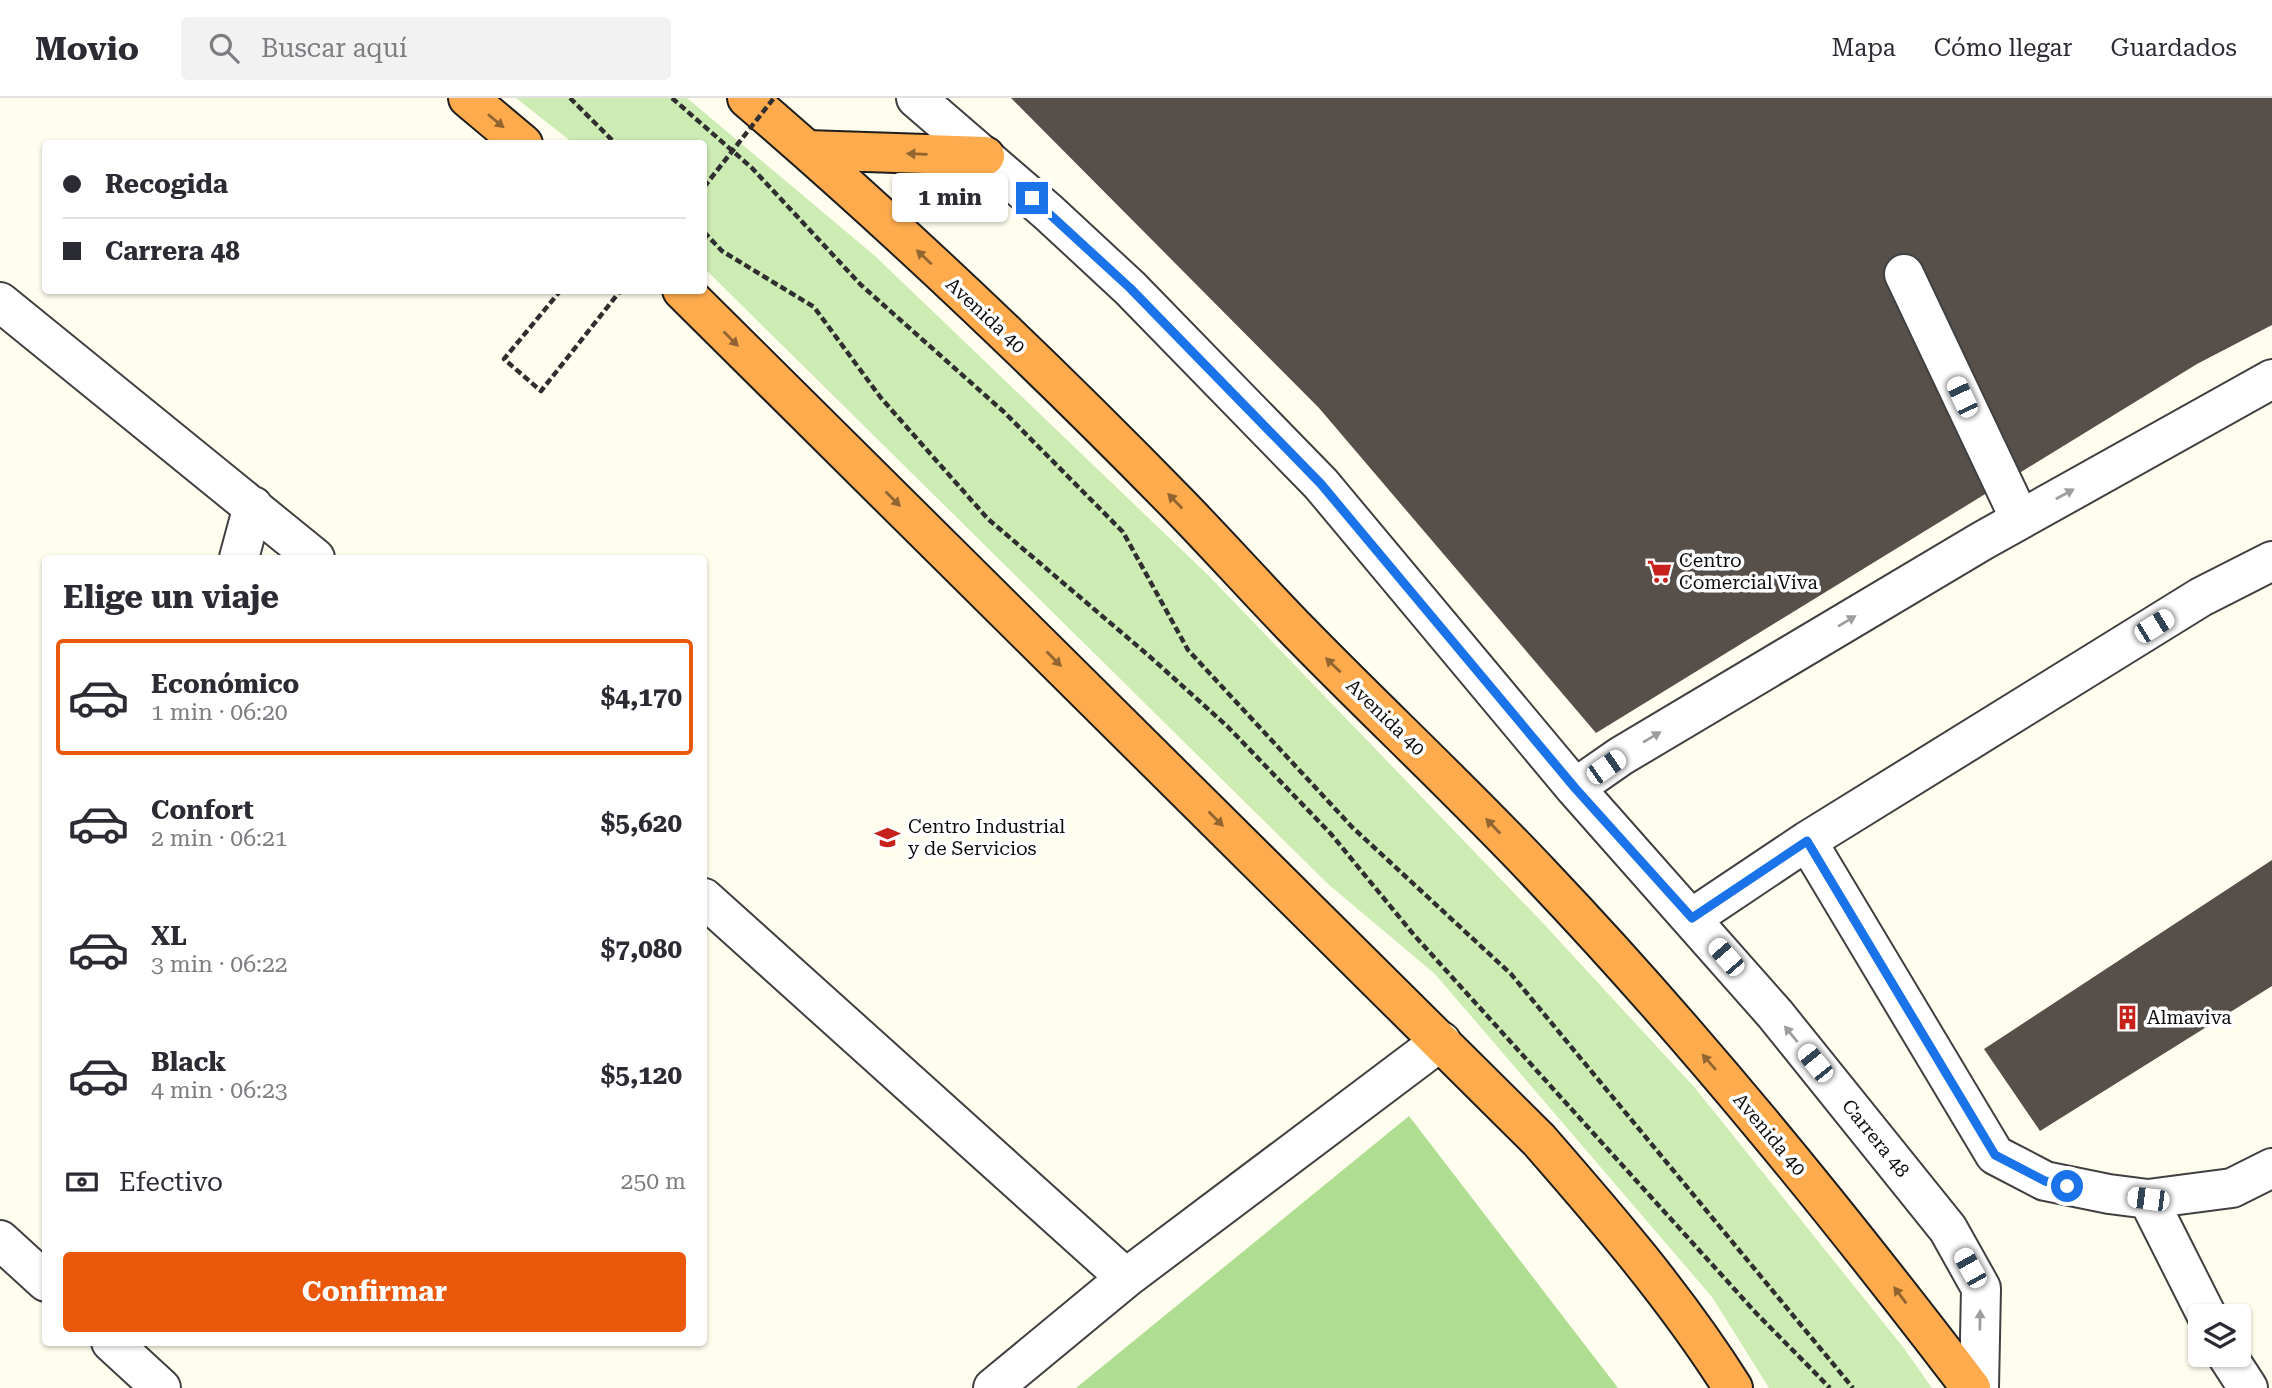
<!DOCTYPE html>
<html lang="es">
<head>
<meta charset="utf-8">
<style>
  :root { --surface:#fff; --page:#f2f2f3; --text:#2b2b33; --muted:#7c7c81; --line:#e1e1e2; --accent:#ea580c }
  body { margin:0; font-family:"Roboto Serif",serif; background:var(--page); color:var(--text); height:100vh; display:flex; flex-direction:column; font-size:26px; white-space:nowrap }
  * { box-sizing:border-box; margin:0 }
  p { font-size:23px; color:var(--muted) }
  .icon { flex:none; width:38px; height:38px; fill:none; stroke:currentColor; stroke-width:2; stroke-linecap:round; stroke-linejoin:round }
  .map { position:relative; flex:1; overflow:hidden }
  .sheet { position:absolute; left:42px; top:457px; width:665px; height:791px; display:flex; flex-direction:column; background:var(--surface); border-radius:7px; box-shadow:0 2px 5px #0004 }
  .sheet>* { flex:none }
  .guide { position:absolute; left:42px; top:42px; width:665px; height:154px; border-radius:7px; box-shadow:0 2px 5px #0004; display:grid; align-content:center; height:154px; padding:0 21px; background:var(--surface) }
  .controls { position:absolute; left:2188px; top:1206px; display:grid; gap:14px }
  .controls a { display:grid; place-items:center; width:63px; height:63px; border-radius:7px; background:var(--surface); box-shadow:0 2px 5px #0004; font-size:35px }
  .end { position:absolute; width:32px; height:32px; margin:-16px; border:9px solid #1a73e8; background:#fff; box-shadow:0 0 0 4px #fff }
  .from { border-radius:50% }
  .bubble { position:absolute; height:49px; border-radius:7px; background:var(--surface); box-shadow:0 2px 5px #0004; font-size:23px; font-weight:700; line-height:49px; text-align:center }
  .car { position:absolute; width:21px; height:42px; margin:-21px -10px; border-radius:9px; box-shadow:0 0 5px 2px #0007; background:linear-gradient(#fff 24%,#345 0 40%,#fff 0 76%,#345 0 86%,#fff 0) }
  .guide b { display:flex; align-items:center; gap:24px; height:66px; font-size:26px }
  .guide b+b { border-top:2px solid var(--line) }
  .guide i { width:18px; height:18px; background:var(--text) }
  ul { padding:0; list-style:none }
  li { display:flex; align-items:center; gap:21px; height:116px; margin:0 14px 10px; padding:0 7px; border:4px solid transparent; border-radius:7px }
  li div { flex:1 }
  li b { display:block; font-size:26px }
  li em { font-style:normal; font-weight:700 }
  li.on { border-color:var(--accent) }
  li>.icon { width:63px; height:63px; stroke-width:1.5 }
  h2 { padding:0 21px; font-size:32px; line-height:84px }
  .pay { display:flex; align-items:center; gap:18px; height:77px; padding:0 21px; font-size:26px }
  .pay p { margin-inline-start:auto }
  .button { display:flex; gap:14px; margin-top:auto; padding:14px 21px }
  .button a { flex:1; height:80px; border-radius:7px; background:var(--accent); color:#fff; font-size:28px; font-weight:700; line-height:80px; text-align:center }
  header { display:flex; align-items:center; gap:42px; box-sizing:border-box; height:98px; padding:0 35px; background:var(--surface); border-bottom:2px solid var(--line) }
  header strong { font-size:33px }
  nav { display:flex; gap:38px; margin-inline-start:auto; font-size:24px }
  .search { width:490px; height:63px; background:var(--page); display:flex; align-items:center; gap:18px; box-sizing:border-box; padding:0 24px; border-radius:7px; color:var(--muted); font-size:26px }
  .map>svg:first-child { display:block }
  .green { fill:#cdecb4 }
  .forest { fill:#afde92 }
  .building { fill:#574f49 }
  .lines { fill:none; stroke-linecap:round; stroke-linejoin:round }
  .minor-casing { stroke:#404040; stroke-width:42 }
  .highway-casing { stroke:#1e1e1e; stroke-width:42 }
  .path { stroke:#2f2f2f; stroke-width:4.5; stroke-dasharray:7 3.5; stroke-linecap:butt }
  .minor { stroke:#fff; stroke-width:38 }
  .highway { stroke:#feab4d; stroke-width:38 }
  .path-bridge { stroke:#2f2f2f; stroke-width:4.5; stroke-dasharray:7 3.5; stroke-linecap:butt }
  .oneway { fill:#926430 }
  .oneway2 { fill:#9e9e9e }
  .route { stroke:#1a73e8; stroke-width:9 }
  .labels { text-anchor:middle; stroke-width:7; stroke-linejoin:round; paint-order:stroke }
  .street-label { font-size:19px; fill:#0d0d0d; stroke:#fff }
  .poi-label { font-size:19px; fill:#0d0d0d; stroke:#fff; text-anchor:start }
</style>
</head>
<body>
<header>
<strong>Movio</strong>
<div class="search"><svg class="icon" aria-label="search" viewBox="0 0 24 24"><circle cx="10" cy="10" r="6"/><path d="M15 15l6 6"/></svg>Buscar aquí</div>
<nav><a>Mapa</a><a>Cómo llegar</a><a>Guardados</a></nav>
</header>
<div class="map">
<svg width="2272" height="1290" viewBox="0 0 2272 1290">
  <rect width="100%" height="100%" fill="#fffdee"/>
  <path class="green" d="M516,0H687L875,158L1208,477L1542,824L1695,990L1903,1249L1932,1290H1769L1712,1199L1435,876L1328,786L704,170V46L573,45Z"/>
  <path class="forest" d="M1409,1018L1618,1290H1076Z"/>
  <path class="building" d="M1011,0H2272V227L2197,266L1596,635L1319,310Z
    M2272,762V888L2040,1033L1984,951Z"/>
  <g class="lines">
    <defs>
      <path id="minor" d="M916,0L1048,114L1130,190L1321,386L1575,690L1775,916L1948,1131L1981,1190L1979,1290
        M1904,176L2020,421
        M0,204L315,460
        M239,460L253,408
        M1575,690L1621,658L1982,443L2272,281
        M1807,743L1995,1057L2045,1083L2109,1096L2148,1101L2232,1090L2272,1070
        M704,800L1126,1180
        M1692,820L1807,743L2201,499L2272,463
        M2148,1101L2207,1218
        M0,1142L46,1184
        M111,1244L161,1290
        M2226,1256L2248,1290
        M993,1290L1126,1180L1441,943"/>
      <path id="highway" d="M468,0L523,46
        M747,0C896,128 1039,264 1177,405C1218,447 1258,492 1300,535C1379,616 1462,693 1540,776C1694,938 1835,1112 1971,1290
        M807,52L985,58
        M682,192L1539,1042C1608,1121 1677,1201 1733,1290"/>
    </defs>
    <use href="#minor" class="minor-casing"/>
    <use href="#highway" class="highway-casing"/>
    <path class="path" d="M570,0L616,46
      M672,0L752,70L861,187L1004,314L1123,434L1188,552L1352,729L1511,876L1853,1290
      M704,134L722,153L814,209L881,300L988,421L1148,557L1227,628L1331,736L1414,837L1756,1215L1830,1290
      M561,192L504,261L541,293L621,192"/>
    <use href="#minor" class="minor"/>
    <use href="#highway" class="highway"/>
    <path class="path-bridge" d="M704,89L774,0"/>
  </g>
  <defs><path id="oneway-solid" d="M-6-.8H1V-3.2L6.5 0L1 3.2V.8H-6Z" transform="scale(1.75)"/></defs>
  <g class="oneway">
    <use href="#oneway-solid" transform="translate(496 23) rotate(40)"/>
    <use href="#oneway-solid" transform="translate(917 56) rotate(-178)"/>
    <use href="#oneway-solid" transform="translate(924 159) rotate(-137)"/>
    <use href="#oneway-solid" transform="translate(731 241) rotate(45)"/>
    <use href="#oneway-solid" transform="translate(893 401) rotate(45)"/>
    <use href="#oneway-solid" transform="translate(1175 403) rotate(-134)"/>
    <use href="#oneway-solid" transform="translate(1054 561) rotate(45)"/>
    <use href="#oneway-solid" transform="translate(1333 567) rotate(-136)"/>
    <use href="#oneway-solid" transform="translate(1216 721) rotate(45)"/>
    <use href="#oneway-solid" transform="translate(1493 728) rotate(-134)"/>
    <use href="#oneway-solid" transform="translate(1709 964) rotate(-131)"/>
    <use href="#oneway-solid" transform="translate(1900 1197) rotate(-127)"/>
  </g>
  <g class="oneway2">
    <use href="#oneway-solid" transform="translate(2065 396) rotate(-29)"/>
    <use href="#oneway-solid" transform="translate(1847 523) rotate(-31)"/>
    <use href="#oneway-solid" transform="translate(1652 639) rotate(-31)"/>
    <use href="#oneway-solid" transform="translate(1791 936) rotate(-129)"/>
    <use href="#oneway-solid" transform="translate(1980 1222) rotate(-89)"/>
  </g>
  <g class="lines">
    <path class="route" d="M1032,100L1130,190L1321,386L1575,690L1692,820L1807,743L1995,1057L2045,1083L2067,1088"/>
  </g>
  <defs>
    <symbol id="supermarket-bare" viewBox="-9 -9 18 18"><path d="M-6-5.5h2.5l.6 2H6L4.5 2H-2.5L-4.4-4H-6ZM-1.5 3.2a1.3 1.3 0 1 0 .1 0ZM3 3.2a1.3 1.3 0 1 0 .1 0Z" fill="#c7211c" stroke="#fff" stroke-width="2.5" paint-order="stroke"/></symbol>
    <symbol id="university-bare" viewBox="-9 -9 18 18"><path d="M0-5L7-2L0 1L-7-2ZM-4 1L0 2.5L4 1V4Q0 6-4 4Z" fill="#c7211c" stroke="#fff" stroke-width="2.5" paint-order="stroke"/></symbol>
    <symbol id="building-bare" viewBox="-9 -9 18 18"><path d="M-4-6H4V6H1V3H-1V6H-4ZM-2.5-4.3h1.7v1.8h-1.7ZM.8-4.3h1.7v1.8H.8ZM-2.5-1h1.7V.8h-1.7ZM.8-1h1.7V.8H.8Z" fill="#c7211c" stroke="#fff" stroke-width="2.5" paint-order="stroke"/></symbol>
  </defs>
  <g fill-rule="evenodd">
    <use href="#supermarket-bare" x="1642" y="456" width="35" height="35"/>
    <use href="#university-bare" x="870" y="722" width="35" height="35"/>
    <use href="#building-bare" x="2110" y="902" width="35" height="35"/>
  </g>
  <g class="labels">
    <g class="street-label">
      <text transform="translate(986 217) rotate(43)" y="7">Avenida 40</text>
      <text transform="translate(1386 619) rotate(44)" y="7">Avenida 40</text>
      <text transform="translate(1770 1036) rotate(50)" y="7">Avenida 40</text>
      <text transform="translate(1876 1040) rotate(51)" y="7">Carrera 48</text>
    </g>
    <g class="poi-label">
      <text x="1679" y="469">Centro<tspan x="1679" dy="22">Comercial Viva</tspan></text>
      <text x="908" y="735">Centro Industrial<tspan x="908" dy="22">y de Servicios</tspan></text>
      <text x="2147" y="926">Almaviva</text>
    </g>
  </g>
</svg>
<div class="controls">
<a><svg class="icon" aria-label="layers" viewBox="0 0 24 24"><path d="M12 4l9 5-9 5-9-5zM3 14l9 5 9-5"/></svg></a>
</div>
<i class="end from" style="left:2067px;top:1088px"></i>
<i class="end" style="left:1032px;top:100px"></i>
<div class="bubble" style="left:892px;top:75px;width:116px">1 min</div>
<i class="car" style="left:1962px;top:299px;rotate:335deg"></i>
<i class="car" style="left:2154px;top:528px;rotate:58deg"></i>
<i class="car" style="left:1606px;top:669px;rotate:55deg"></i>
<i class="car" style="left:1726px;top:859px;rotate:319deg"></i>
<i class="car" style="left:1815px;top:965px;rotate:321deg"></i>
<i class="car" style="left:2148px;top:1101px;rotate:277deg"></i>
<i class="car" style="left:1970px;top:1170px;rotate:331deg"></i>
<div class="guide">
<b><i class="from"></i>Recogida</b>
<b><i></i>Carrera 48</b>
</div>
<section class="sheet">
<h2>Elige un viaje</h2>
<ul>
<li class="on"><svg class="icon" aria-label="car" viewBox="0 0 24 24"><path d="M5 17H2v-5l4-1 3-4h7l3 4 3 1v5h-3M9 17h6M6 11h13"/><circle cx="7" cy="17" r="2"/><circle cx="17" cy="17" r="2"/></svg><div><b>Económico</b><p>1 min · 06:20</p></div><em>$4,170</em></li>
<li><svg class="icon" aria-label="car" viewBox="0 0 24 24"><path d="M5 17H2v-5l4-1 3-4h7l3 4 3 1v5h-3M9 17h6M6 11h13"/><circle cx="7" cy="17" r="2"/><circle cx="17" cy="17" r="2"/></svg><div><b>Confort</b><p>2 min · 06:21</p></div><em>$5,620</em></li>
<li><svg class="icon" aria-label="car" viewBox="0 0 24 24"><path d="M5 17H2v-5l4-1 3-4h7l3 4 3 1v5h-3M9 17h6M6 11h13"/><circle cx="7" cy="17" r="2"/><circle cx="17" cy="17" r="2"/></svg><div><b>XL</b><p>3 min · 06:22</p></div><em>$7,080</em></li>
<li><svg class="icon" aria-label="car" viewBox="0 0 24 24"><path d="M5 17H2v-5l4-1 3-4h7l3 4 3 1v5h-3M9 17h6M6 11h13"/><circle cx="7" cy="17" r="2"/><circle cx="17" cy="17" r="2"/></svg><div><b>Black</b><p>4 min · 06:23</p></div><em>$5,120</em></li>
</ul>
<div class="pay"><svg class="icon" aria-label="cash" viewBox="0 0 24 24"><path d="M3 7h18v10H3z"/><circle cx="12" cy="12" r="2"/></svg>Efectivo<p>250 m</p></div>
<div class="button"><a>Confirmar</a></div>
</section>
</div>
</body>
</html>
